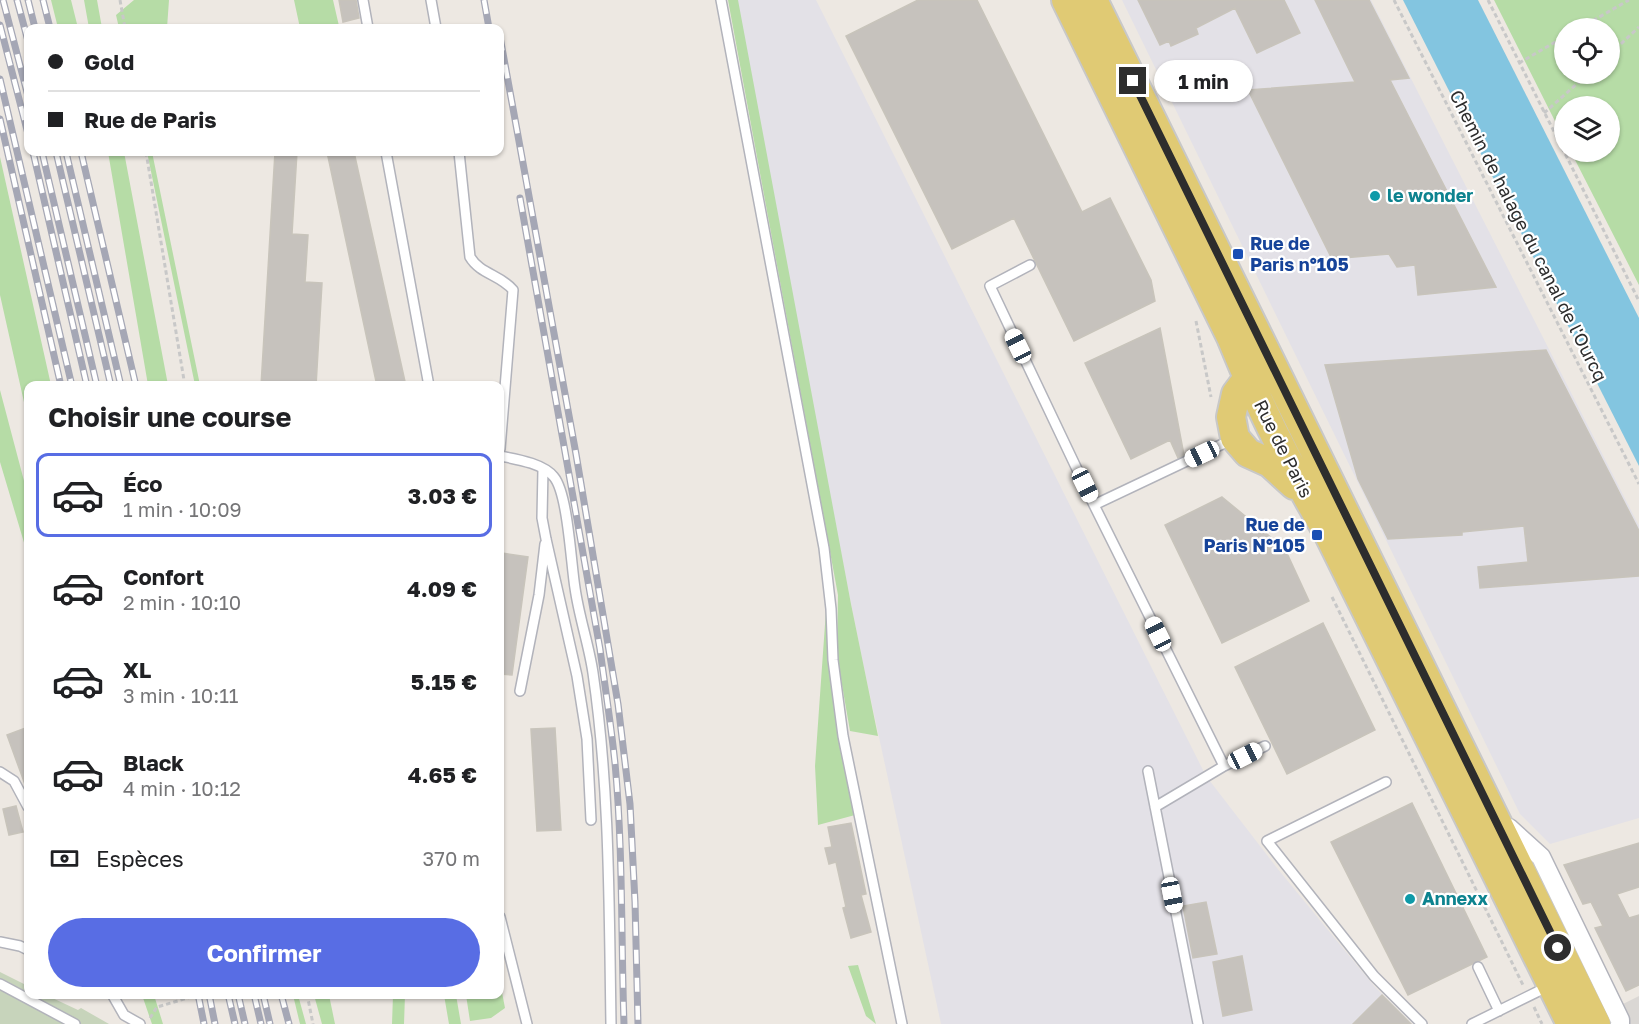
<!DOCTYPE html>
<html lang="fr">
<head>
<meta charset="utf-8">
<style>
  :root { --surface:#fff; --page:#f2f2f2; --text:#202124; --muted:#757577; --line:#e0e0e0; --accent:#586de4 }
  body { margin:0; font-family:"Golos Text",sans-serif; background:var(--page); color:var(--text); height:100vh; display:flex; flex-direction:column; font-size:22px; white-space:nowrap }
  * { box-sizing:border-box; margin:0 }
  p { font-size:20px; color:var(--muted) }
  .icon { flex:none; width:33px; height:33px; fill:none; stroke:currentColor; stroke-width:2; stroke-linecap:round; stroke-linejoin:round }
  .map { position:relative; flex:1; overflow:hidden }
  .drawer { position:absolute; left:24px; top:381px; width:480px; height:618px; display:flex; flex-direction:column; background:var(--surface); border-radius:12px; box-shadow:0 2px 4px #0004 }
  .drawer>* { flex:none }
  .top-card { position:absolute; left:24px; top:24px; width:480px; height:132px; border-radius:12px; box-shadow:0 2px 4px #0004; display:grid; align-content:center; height:132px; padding:0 24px; background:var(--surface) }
  .tools { position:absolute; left:1554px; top:18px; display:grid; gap:12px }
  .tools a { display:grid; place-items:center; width:66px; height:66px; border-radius:50%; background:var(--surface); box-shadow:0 2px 4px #0004; font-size:30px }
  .end { position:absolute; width:27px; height:27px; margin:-14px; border:8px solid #2d2d2d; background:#fff; box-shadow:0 0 0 3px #fff }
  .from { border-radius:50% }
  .bubble { position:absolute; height:42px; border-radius:21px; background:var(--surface); box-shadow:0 2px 4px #0004; font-size:20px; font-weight:700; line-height:42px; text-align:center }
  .car { position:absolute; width:18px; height:36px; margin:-18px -9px; border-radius:8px; box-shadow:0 0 4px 2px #0007; background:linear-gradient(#fff 24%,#345 0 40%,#fff 0 76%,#345 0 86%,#fff 0) }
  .top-card b { display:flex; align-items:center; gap:21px; height:57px; font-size:22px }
  .top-card b+b { border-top:2px solid var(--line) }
  .top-card i { width:15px; height:15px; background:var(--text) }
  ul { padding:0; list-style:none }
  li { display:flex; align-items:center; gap:18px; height:84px; margin:0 12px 9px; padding:0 12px; border:3px solid transparent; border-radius:12px }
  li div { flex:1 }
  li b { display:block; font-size:22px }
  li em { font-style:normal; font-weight:700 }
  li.active { border-color:var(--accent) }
  li>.icon { width:54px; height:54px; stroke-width:1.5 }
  h2 { padding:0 24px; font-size:27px; line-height:72px }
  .pay { display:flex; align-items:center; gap:15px; height:66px; padding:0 24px; font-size:22px }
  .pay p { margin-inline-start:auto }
  .primary-button { display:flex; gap:12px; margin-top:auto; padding:12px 24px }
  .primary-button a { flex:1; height:69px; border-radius:36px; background:var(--accent); color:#fff; font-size:24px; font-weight:700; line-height:69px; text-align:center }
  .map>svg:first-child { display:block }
  .industrial { fill:#e3e1e7 }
  .green { fill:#b6dca6; fill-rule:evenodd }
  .cemetery { fill:#c7d4bb }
  .plaza { fill:#dad7d4 }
  .water { fill:#83c5e0 }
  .building { fill:#c6c2bd; stroke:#c8c4bb; stroke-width:1.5 }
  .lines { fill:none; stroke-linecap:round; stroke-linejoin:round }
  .service-casing { stroke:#b2b3bb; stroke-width:12 }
  .minor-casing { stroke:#b2b3bb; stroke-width:21 }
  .primary-casing { stroke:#c8c8c8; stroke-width:32 }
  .path { stroke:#c8c8c8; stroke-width:3; stroke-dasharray:4.5 3; stroke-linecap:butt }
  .service { stroke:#fff; stroke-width:9 }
  .minor { stroke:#fff; stroke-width:18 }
  .primary { stroke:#e0ca74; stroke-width:28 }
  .rail-casing { stroke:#a5a7b5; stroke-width:7 }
  .rail { stroke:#fff; stroke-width:4.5; stroke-dasharray:14; stroke-linecap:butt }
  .route { stroke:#2d2d2d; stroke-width:8 }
  .culture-dot { fill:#0f9aa8; stroke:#fff; stroke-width:2 }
  .transit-dot { fill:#1a4fb4; stroke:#fff; stroke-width:2 }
  .labels { text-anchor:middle; stroke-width:4.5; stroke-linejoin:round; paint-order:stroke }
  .culture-label { font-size:18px; font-weight:bold; fill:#0d838f; stroke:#fff; text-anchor:start }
  .street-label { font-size:18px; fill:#2d2d2d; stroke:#fff }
  .transit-label { font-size:18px; font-weight:bold; fill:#164399; stroke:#fff; text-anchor:start }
</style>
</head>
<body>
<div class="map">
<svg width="1639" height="1024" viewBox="0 0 1639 1024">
  <rect width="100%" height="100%" fill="#ede8e2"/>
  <path class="industrial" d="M730,0H816L1206,776L1277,868L1374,986L1412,1024H941L863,663Z
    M1122,0H1371L1639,526V818L1550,844L1520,814Z"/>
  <path class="green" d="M51,0H71L78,28H58Z
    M84,0H97L102,28H89Z
    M134,0H169L167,28H119L116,15Z
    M294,0H333L339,26L334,28H300Z
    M728,0H738L851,604L878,736L850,731L837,656L838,595Z
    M1494,0H1639V285L1571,152H1610V106H1564V139ZM1564,28H1610V74H1564Z
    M108,152H124L168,385H148Z
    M147,152H152L200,385H195Z
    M0,157L51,385L28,386V420L0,295Z
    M0,390L28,496V556L0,462Z
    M827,596L837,732L855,815L818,825L815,766Z
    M858,965L876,1024L866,1016L848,966Z
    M500,982L505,1008L491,1018L470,1021L466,995L500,994Z
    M142,995H154L163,1024H152Z
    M293,995H298L306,1024H300Z
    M314,995H329L335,1024H322Z
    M393,995H405L404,1024H392Z
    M444,995H456L461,1024H449Z"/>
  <path class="cemetery" d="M0,972L28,986V994L46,995L78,1010L81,1008L109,1024H0Z"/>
  <path class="plaza" d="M1639,996V1024H1622L1615,1008Z"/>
  <path class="water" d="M1403,0H1478L1639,318V466Z"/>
  <path class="building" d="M339,0H356L359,18L343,22Z
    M918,0H977L1082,212L1110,198L1151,280L1155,301L1074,341L1014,218L952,249L846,36Z
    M1138,0H1284L1300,33L1257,53L1235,8L1196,28L1198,34L1171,46L1169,41L1160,45Z
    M1315,0H1369L1409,78L1390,80L1496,287L1418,295L1415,265L1397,267L1389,254L1332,259L1248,90L1355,82Z
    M275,152H297L292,234L308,235L305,282L322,283L316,386H261Z
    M327,152H354L406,386H377Z
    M1160,328L1184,455L1178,458L1170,440L1131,459L1085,363Z
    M1546,350L1639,531V576L1480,588L1478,567L1528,562L1524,526L1462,532V535L1388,539L1358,479L1325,365Z
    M1222,497L1285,549L1309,601L1222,643L1165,525Z
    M502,553L528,557L512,675L500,674V575Z
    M1323,623L1375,730L1287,774L1235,667Z
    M28,727V789L27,790L7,735Z
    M555,728L561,830L537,831L531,729Z
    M1412,803L1487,957L1408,995L1331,842Z
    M16,806L23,832L9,835L3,809Z
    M851,823L866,894L861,895L871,932L851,938L843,908L846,907L836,862L829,864L825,848L832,847L828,827Z
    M1639,843V887L1617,894L1629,918L1639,915V985L1626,991L1595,928L1603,926L1591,902L1583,904L1564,865Z
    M1206,902L1217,954L1193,958L1183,906Z
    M1242,956L1252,1010L1223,1016L1213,962Z
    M1382,995L1411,1024H1353Z"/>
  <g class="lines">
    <defs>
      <path id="service" d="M363,0L368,28
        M431,0L436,28
        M721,0L824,548L831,609L833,660L843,736L902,1024
        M386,152L429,386
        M459,152L470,257C480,274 501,275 513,290L500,449
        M1030,265L990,286L1094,505
        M1231,440L1094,505L1224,766L1265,746
        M500,456C515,459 543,463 554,477C568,494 571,564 575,588C579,617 589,645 593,673C610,789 609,907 611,1024
        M543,469L542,518L546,539L577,676L587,739L591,820
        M520,691L539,595L545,544
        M1148,771L1198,1024
        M0,772L14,781L28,807
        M1386,782L1267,841L1374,976L1422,1024
        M1155,807L1224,766
        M500,917L527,1024
        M0,942L20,946L28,950
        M1478,967L1499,1011
        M0,984L75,1024
        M112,994L124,1015L140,1024
        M1472,1024L1549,986"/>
      <path id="minor" d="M1509,828L1541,857L1620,1020V1024"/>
      <path id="primary" d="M1066,0L1231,337C1258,404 1290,469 1327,531L1571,1024
        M1093,0L1596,1024
        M1260,384L1248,378L1236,394L1231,417L1235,438L1248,453L1270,463L1294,485"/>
    </defs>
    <use href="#service" class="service-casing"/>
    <use href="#minor" class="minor-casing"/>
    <use href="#primary" class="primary-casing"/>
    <path class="path" d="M120,0L125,28
      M1394,0L1639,484
      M1488,0L1639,301
      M1580,28L1629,0
      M1610,54L1639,27
      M1519,63L1564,37
      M1544,113L1588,74
      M146,152L185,386
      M1196,321L1211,397
      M1332,597L1523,985
      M307,994L313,1024
      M1534,1007L1542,1024
      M150,1018L157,1007L188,998"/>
    <use href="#service" class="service"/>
    <use href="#minor" class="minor"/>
    <use href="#primary" class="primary"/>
    <defs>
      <path id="rail" d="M3,0L28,96
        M17,0L28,41
        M28,0L35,28
        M43,0L50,28
        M484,0L489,28
        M0,25L28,134
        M500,37L576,454L618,704L630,804L635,902L638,1024
        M0,79L72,386
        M0,119L61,386
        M33,152L87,386
        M42,152L97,386
        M56,152L111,386
        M66,152L121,386
        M81,152L136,386
        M520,198L600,649C605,687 611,725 615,763C623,849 621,937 624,1024
        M198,994L204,1024
        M209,994L215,1024
        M228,994L235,1024
        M238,994L245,1024
        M254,994L261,1024
        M263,994L270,1024
        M281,994L289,1024"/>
    </defs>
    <use href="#rail" class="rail-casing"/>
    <use href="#rail" class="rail"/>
  </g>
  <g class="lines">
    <path class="route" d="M1133,81L1558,948"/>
  </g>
  <g class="culture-dot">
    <circle cx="1375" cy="196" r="6"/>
    <circle cx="1410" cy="899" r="6"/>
  </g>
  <g class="transit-dot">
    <rect x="1232" y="248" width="12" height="12" rx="3"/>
    <rect x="1311" y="529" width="12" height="12" rx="3"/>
  </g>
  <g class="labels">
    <g class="culture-label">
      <text x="1387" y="202">le wonder</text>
      <text x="1422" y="905">Annexx</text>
    </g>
    <g class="street-label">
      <text transform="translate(1528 236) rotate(63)" y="6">Chemin de halage du canal de l'Ourcq</text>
      <text transform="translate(1283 449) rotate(63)" y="6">Rue de Paris</text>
    </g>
    <g class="transit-label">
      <text x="1250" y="250">Rue de<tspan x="1250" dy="21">Paris n°105</tspan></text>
      <text x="1305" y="531" text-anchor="end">Rue de<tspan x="1305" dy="21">Paris N°105</tspan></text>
    </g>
  </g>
</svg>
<div class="tools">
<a><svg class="icon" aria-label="locate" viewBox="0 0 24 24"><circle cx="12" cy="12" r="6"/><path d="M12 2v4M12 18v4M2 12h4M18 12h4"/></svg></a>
<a><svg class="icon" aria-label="layers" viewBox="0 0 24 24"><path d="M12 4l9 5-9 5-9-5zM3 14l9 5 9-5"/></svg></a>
</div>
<i class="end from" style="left:1558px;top:948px"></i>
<i class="end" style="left:1133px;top:81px"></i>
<div class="bubble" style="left:1154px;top:60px;width:99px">1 min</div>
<i class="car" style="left:1018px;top:346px;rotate:334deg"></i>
<i class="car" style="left:1202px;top:454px;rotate:245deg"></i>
<i class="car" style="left:1085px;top:485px;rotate:154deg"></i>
<i class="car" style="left:1158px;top:634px;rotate:334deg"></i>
<i class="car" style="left:1245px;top:756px;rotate:63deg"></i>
<i class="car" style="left:1172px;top:895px;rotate:169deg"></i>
<div class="top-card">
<b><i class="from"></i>Gold</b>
<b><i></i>Rue de Paris</b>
</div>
<section class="drawer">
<h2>Choisir une course</h2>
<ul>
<li class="active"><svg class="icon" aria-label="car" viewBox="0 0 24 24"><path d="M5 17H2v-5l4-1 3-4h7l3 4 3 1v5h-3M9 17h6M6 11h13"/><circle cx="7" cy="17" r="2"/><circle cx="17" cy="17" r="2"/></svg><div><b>Éco</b><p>1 min · 10:09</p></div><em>3.03 €</em></li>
<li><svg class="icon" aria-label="car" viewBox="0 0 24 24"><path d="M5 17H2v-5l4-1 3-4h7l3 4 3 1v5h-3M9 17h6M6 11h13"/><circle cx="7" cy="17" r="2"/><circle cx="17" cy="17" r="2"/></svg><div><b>Confort</b><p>2 min · 10:10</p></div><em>4.09 €</em></li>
<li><svg class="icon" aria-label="car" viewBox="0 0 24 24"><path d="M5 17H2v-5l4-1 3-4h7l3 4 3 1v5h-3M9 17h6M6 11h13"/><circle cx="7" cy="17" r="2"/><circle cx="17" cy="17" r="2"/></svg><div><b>XL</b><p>3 min · 10:11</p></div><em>5.15 €</em></li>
<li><svg class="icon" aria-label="car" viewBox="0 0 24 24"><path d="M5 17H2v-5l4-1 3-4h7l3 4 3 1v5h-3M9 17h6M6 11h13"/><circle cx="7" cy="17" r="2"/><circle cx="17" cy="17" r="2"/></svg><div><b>Black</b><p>4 min · 10:12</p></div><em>4.65 €</em></li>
</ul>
<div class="pay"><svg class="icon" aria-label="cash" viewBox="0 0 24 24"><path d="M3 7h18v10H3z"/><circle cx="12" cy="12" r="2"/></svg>Espèces<p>370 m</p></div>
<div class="primary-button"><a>Confirmer</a></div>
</section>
</div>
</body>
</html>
